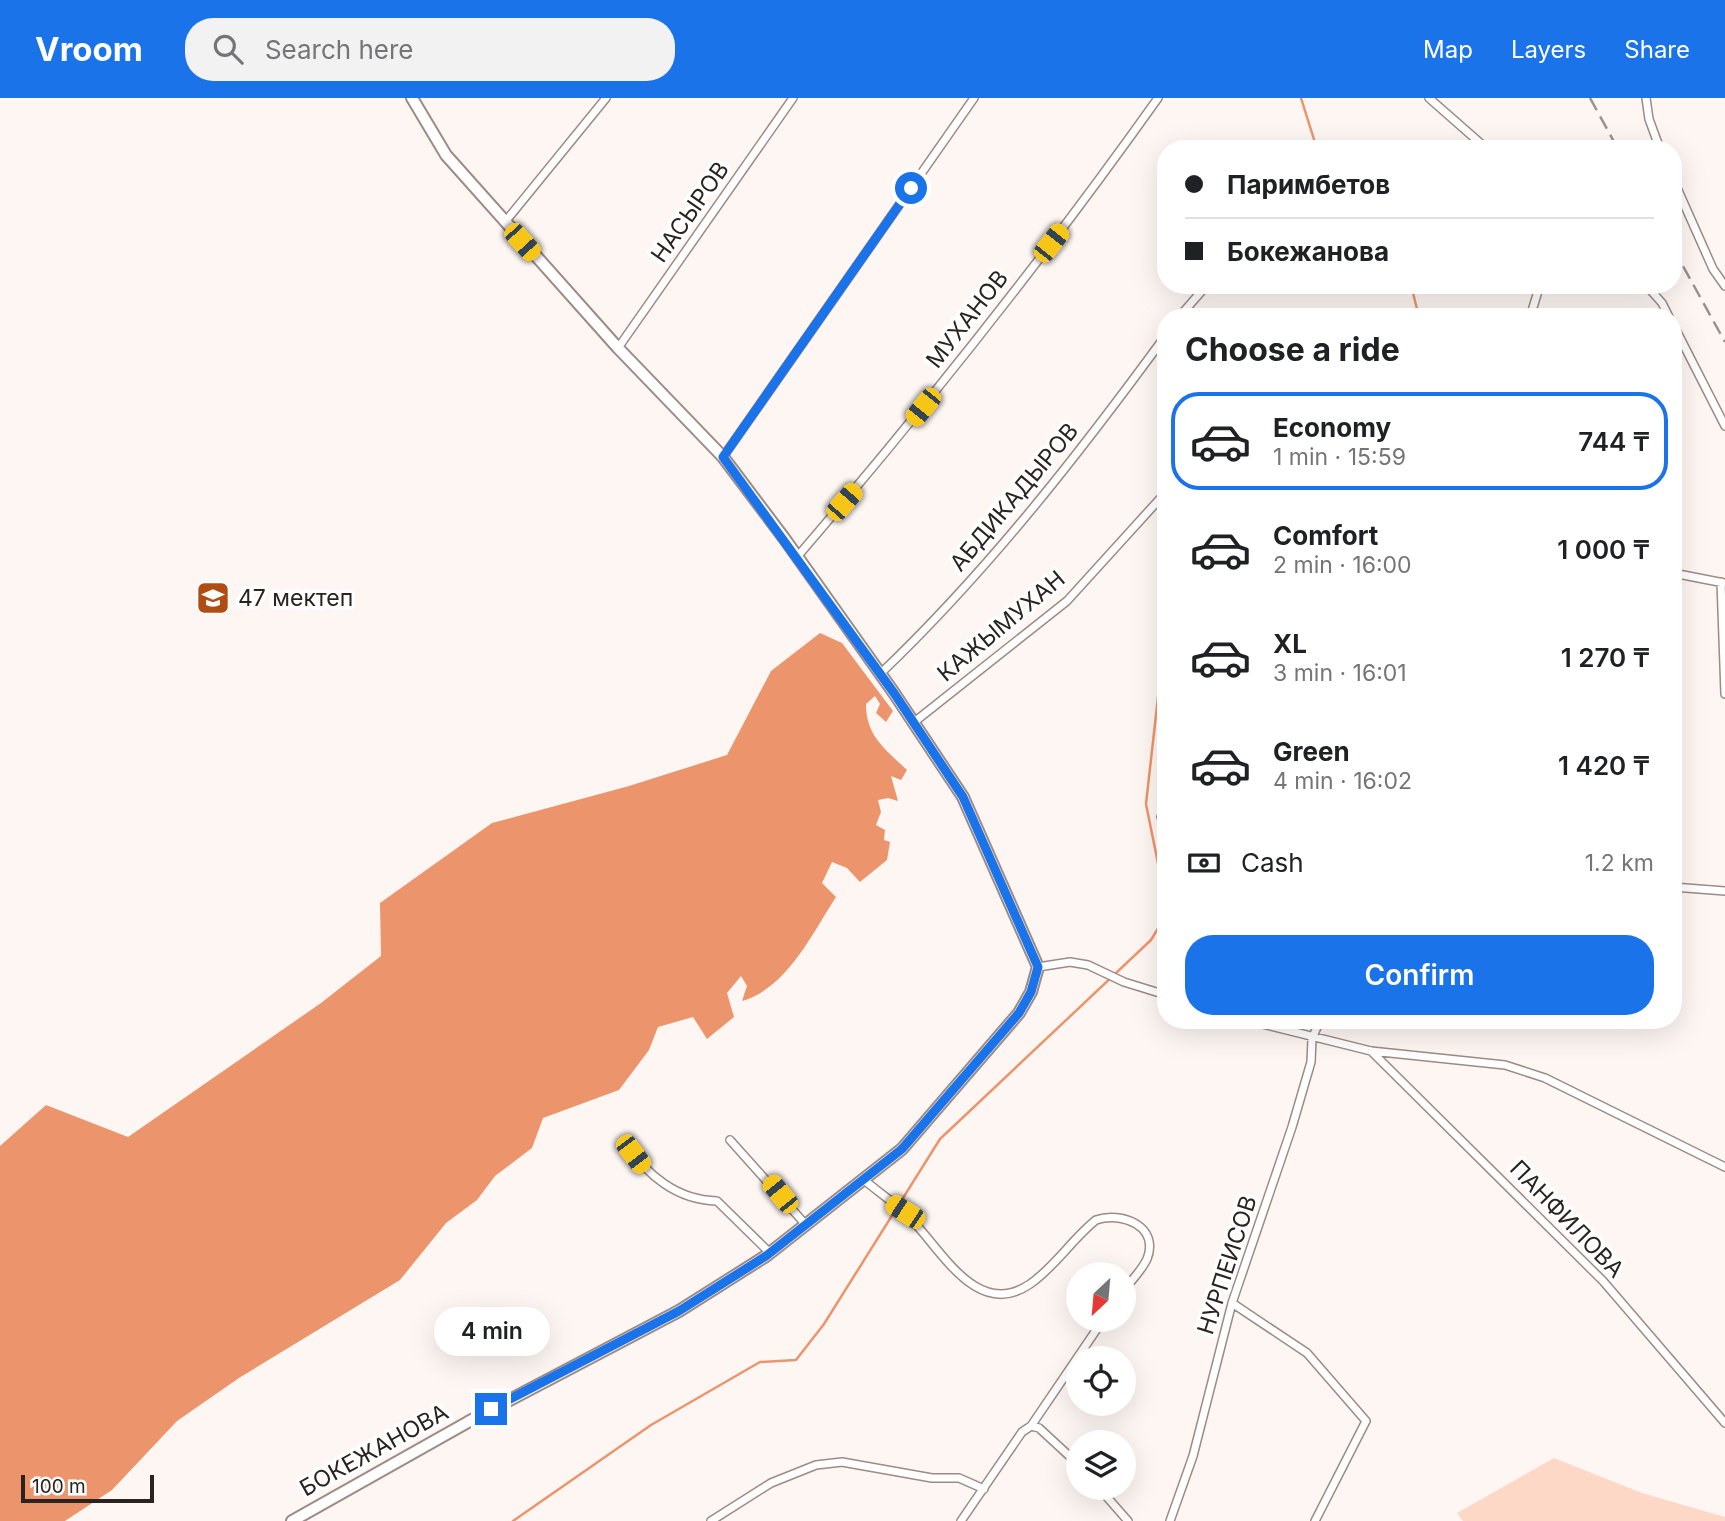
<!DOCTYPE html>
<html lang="en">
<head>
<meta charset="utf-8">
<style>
  :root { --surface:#fff; --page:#f2f2f2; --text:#202124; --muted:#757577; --line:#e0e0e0; --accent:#1a73e8 }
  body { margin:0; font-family:Inter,sans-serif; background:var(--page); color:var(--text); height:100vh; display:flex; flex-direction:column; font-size:26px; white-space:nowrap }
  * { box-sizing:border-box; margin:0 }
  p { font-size:23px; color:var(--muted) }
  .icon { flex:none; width:38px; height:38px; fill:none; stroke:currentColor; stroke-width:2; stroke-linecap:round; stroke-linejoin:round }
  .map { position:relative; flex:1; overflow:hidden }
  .drawer { position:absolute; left:1157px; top:210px; width:525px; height:721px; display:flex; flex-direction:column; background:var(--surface); border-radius:28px; box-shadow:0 7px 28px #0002 }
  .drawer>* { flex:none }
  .banner { position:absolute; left:1157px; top:42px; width:525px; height:154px; border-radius:28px; box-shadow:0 7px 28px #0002; display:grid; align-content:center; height:154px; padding:0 28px; background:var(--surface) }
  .needle { width:46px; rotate:206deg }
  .tools { position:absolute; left:1066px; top:1164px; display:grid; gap:14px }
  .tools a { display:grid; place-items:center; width:70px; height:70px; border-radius:50%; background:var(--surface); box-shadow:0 7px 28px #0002; font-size:35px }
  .scale { position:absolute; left:21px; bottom:18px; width:133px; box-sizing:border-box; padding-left:7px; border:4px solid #2a2320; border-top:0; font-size:19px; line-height:24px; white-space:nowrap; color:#2a2320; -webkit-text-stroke:5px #fff; paint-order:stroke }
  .end { position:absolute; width:32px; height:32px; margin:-16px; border:9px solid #1a73e8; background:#fff; box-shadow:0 0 0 4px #fff }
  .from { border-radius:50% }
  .bubble { position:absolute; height:49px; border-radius:24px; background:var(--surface); box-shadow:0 7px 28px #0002; font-size:23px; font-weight:600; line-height:49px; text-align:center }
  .car { position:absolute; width:21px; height:42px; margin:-21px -10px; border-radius:9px; box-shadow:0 0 5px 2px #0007; background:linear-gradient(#f5c518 24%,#345 0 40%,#f5c518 0 76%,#345 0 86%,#f5c518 0) }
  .banner b { display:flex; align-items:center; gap:24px; height:66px; font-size:26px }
  .banner b+b { border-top:2px solid var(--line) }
  .banner i { width:18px; height:18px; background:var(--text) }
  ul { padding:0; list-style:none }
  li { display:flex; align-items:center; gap:21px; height:98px; margin:0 14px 10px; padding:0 14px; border:4px solid transparent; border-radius:28px }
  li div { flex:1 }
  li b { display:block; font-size:26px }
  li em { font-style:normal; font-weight:600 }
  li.selected { border-color:var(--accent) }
  li>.icon { width:63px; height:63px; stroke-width:1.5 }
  h2 { padding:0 28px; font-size:32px; line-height:84px }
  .pay { display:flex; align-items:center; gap:18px; height:77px; padding:0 28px; font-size:26px }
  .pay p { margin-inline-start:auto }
  .primary-button { display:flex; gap:14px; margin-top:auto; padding:14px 28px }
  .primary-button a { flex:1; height:80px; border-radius:28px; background:var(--accent); color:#fff; font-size:28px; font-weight:600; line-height:80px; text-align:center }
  header { display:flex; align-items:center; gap:42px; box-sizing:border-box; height:98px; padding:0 35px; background:var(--accent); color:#fff }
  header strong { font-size:33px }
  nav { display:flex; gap:38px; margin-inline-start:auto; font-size:24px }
  .search { width:490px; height:63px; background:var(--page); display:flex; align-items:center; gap:18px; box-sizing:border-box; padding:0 24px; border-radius:28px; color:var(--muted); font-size:26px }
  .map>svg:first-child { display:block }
  .green { fill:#fed8c6 }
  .water { fill:#ec956c }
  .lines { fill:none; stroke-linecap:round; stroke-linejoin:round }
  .stream { stroke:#ec956c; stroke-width:2.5 }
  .street-casing { stroke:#9d8b84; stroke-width:10 }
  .secondary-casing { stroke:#9d8b84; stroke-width:14 }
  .street { stroke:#fff; stroke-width:7 }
  .secondary { stroke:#fff; stroke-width:10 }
  .rail { stroke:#99928f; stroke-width:2.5; stroke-dasharray:14 7; stroke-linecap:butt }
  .route { stroke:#1a73e8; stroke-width:9 }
  .labels { text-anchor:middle; stroke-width:7; stroke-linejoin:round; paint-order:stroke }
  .street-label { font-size:23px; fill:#2a2320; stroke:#fff }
  .poi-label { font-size:23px; fill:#2a2320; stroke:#fff; text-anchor:start }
</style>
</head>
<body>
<header>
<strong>Vroom</strong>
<div class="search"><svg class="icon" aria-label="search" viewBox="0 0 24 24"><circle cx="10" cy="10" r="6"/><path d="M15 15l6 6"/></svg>Search here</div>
<nav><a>Map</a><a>Layers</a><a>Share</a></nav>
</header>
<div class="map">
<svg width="1725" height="1423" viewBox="0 0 1725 1423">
  <rect width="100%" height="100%" fill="#fef6f3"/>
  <path class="green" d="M1554,1360L1642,1395L1725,1419V1423H1463L1457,1415Z"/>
  <path class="water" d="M820,535L842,545L893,613L886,624L876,615L880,606L875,598L866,606C866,638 885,651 907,672L901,682L891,678L898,703L888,700L878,702L881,714L876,727L885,732L884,742L890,744L887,762L860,784L847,770L832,764L822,785L836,799C812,836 787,890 742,903L747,888L741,878L727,895L734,919L707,941L693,919L658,929L649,952L619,992L543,1020L532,1050L495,1078L477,1102L446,1125L400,1182L239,1280L177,1323L112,1392L65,1423H0V1048L46,1007L128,1039L321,905L381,858L380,805L492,725L629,688L727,657L771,573Z"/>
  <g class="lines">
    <path class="stream" d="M1301,0L1317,51
      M1411,187L1419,219
      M1166,574L1158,599L1146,706L1166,805
      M513,1423L651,1327L760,1264L796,1262L824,1226L940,1041L1151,842L1166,817"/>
    <defs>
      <path id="street" d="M1429,0L1487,51
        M1646,0L1649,21L1660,51
        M1673,81L1713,171L1725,188
        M505,124L606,0
        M1646,187L1662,205L1669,219
        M1179,219L1207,187
        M1530,219L1540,187
        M1673,226L1725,328
        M618,250L793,0
        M723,359L974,0
        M797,459C924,311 1045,159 1158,0
        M1673,475L1724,485
        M1721,484L1725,596
        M880,576C987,474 1079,356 1166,237
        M913,625L1067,503L1166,394
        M1161,719L1166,721
        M1673,789L1725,793
        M1038,869L1070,864L1088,867L1124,884L1166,897
        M1246,922L1371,953L1505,967L1545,980L1725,1069
        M1371,953L1603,1183L1725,1325
        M730,1042L806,1127
        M624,1045C648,1077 676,1102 717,1103L770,1155
        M863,1081C877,1093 892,1103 905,1115C939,1146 975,1224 1030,1186C1055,1169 1072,1141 1096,1122C1121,1113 1160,1128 1147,1161C1142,1172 1131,1183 1124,1192
        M1232,1205L1307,1255L1366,1323L1315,1423
        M1031,1328L1103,1222
        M1099,1390L1128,1423
        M711,1423L771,1385L816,1367L842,1364L932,1380H959L984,1391
        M961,1423L1022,1334L1031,1328L1039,1330L1078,1366
        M1170,1423L1193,1358L1232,1205L1292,1029L1311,964L1312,941L1320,922"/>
      <path id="secondary" d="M292,1423L468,1324L679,1213L766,1158L902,1051L1019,915L1031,894L1038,869L963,699L894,595L784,440L723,359L618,250L446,57L412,0"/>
    </defs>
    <use href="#street" class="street-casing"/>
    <use href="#secondary" class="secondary-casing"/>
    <use href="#street" class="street"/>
    <use href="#secondary" class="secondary"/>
    <path class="rail" d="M1590,0L1618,51
      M1673,150L1725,244"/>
  </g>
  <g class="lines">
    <path class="route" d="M491,1311L679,1213L766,1158L902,1051L1019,915L1031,894L1038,869L963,699L894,595L723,359L911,90"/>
  </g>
  <defs>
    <symbol id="school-square" viewBox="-11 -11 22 22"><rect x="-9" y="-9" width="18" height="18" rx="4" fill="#b04d13" stroke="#fff"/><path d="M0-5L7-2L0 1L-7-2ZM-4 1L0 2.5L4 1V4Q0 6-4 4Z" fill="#fff"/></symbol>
  </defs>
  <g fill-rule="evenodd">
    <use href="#school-square" x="194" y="481" width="38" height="38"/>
  </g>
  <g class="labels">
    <g class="street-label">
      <text transform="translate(690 114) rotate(-55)" y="8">НАСЫРОВ</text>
      <text transform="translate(967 221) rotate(-52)" y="8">МУХАНОВ</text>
      <text transform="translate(1014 399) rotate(-50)" y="8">АБДИКАДЫРОВ</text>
      <text transform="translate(1001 528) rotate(-40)" y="8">КАЖЫМУХАН</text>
      <text transform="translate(1567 1121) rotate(46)" y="8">ПАНФИЛОВА</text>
      <text transform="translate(1227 1167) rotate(-72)" y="8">НУРПЕИСОВ</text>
      <text transform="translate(374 1352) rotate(-29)" y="8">БОКЕЖАНОВА</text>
    </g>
    <g class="poi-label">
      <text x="238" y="508">47 мектеп</text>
    </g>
  </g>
</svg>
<div class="tools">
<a><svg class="needle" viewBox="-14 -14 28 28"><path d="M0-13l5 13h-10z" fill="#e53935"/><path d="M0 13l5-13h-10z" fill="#757577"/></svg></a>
<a><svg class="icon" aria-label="locate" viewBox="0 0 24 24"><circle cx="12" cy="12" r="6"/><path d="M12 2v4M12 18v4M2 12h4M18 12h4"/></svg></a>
<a><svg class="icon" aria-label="layers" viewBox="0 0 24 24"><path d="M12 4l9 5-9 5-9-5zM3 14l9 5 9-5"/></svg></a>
</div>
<div class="scale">100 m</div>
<i class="end from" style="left:911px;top:90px"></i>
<i class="end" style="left:491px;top:1311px"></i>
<div class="bubble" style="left:434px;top:1209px;width:116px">4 min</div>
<i class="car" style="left:522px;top:144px;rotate:138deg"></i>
<i class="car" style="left:1051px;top:145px;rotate:38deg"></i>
<i class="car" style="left:923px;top:309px;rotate:219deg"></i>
<i class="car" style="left:844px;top:404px;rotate:41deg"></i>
<i class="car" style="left:633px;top:1056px;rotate:143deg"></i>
<i class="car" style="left:780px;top:1096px;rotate:321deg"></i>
<i class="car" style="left:905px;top:1114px;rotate:303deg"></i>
<div class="banner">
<b><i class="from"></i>Паримбетов</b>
<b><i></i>Бокежанова</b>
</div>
<section class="drawer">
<h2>Choose a ride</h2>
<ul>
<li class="selected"><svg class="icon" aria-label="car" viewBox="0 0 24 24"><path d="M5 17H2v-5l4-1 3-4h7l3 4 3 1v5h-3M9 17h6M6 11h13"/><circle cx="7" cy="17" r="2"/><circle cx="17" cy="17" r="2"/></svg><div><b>Economy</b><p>1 min · 15:59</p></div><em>744 ₸</em></li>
<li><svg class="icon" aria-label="car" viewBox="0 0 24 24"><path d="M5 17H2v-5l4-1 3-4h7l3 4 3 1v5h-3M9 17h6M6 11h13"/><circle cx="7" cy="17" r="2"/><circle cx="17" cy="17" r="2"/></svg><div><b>Comfort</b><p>2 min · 16:00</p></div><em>1 000 ₸</em></li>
<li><svg class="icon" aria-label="car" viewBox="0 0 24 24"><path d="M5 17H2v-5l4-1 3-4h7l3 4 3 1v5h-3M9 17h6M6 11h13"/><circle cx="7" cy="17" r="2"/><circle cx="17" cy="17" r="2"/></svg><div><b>XL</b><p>3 min · 16:01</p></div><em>1 270 ₸</em></li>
<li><svg class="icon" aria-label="car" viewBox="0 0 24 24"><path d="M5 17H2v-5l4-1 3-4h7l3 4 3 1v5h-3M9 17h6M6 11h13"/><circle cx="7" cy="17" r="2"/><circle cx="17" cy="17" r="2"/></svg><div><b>Green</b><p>4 min · 16:02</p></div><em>1 420 ₸</em></li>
</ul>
<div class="pay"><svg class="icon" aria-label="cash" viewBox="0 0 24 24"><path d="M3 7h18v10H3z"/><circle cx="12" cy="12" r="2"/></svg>Cash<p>1.2 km</p></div>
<div class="primary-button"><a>Confirm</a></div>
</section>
</div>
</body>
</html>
